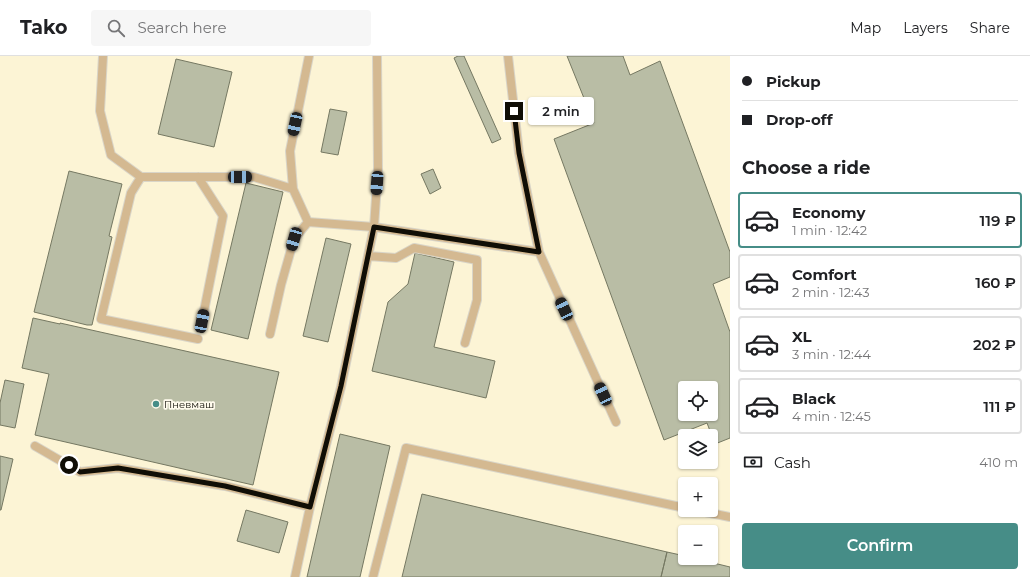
<!DOCTYPE html>
<html lang="en">
<head>
<meta charset="utf-8">
<style>
  :root { --surface:#fff; --page:#f6f6f6; --text:#202124; --muted:#757577; --line:#e0e0e0; --accent:#468d87 }
  body { margin:0; font-family:Montserrat,sans-serif; background:var(--page); color:var(--text); height:100vh; display:flex; flex-direction:column; font-size:15px; white-space:nowrap }
  * { box-sizing:border-box; margin:0 }
  p { font-size:13px; color:var(--muted) }
  .icon { flex:none; width:22px; height:22px; fill:none; stroke:currentColor; stroke-width:2; stroke-linecap:round; stroke-linejoin:round }
  .map { position:relative; flex:1; overflow:hidden }
  .panel { display:flex; flex-direction:column; background:var(--surface); width:300px }
  .panel>* { flex:none }
  .banner { display:grid; align-content:center; height:88px; padding:0 12px; background:var(--surface) }
  .controls { position:absolute; left:678px; top:325px; display:grid; gap:8px }
  .controls a { display:grid; place-items:center; width:40px; height:40px; border-radius:4px; background:var(--surface); box-shadow:0 1px 3px #0004; font-size:20px }
  .end { position:absolute; width:18px; height:18px; margin:-9px; border:5px solid #100e06; background:#fff; box-shadow:0 0 0 2px #fff }
  .from { border-radius:50% }
  .bubble { position:absolute; height:28px; border-radius:4px; background:var(--surface); box-shadow:0 1px 3px #0004; font-size:13px; font-weight:600; line-height:28px; text-align:center }
  .car { position:absolute; width:12px; height:24px; margin:-12px -6px; border-radius:5px; box-shadow:0 0 3px 1px #0007; background:linear-gradient(#222 24%,#8ab4d8 0 40%,#222 0 76%,#8ab4d8 0 86%,#222 0) }
  .banner b { display:flex; align-items:center; gap:14px; height:38px; font-size:15px }
  .banner b+b { border-top:1px solid var(--line) }
  .banner i { width:10px; height:10px; background:var(--text) }
  ul { padding:0; list-style:none }
  li { display:flex; align-items:center; gap:12px; height:56px; margin:0 8px 6px; padding:0 4px; border:2px solid var(--line); border-radius:4px }
  li div { flex:1 }
  li b { display:block; font-size:15px }
  li em { font-style:normal; font-weight:600 }
  li.active { border-color:var(--accent) }
  li>.icon { width:36px; height:36px; stroke-width:1.5 }
  h2 { padding:0 12px; font-size:18px; line-height:48px }
  .pay { display:flex; align-items:center; gap:10px; height:44px; padding:0 12px; font-size:15px }
  .pay p { margin-inline-start:auto }
  .action { display:flex; gap:8px; margin-top:auto; padding:8px 12px }
  .action a { flex:1; height:46px; border-radius:4px; background:var(--accent); color:#fff; font-size:16px; font-weight:600; line-height:46px; text-align:center }
  header { display:flex; align-items:center; gap:24px; box-sizing:border-box; height:56px; padding:0 20px; background:var(--surface); border-bottom:1px solid var(--line) }
  header strong { font-size:19px }
  nav { display:flex; gap:22px; margin-inline-start:auto; font-size:14px }
  .search { width:280px; height:36px; background:var(--page); display:flex; align-items:center; gap:10px; box-sizing:border-box; padding:0 14px; border-radius:4px; color:var(--muted); font-size:15px }
  main { display:flex; flex:1; min-height:0 }
  .map>svg:first-child { display:block }
  .built { fill:#fcf4d5; fill-rule:evenodd }
  .building { fill:#b9bda5; stroke:#757862; fill-rule:evenodd }
  .lines { fill:none; stroke-linecap:round; stroke-linejoin:round }
  .service-casing { stroke:#d9d5c8; stroke-width:10 }
  .service { stroke:#d4b991; stroke-width:8 }
  .route { stroke:#100e06; stroke-width:5 }
  .poi-dot { fill:#468d87; stroke:#fffbed; stroke-width:1.5 }
  .labels { text-anchor:middle; stroke-width:3.5; stroke-linejoin:round; paint-order:stroke }
  .poi-label { font-size:10px; fill:#100e06; stroke:#fffbed; text-anchor:start }
</style>
</head>
<body>
<header>
<strong>Tako</strong>
<div class="search"><svg class="icon" aria-label="search" viewBox="0 0 24 24"><circle cx="10" cy="10" r="6"/><path d="M15 15l6 6"/></svg>Search here</div>
<nav><a>Map</a><a>Layers</a><a>Share</a></nav>
</header>
<main>
<div class="map">
<svg width="730" height="521" viewBox="0 0 730 521">
  <rect width="100%" height="100%" fill="#fffbed"/>
  <path class="built" d="M0,0H730V521H0ZM685,332H711V358H685ZM685,380H711V406H685ZM685,428H711V454H685ZM685,476H711V502H685Z"/>
  <path class="building" d="M458,0H464L501,83L492,87L454,2Z
    M567,0H623L630,19L660,5L730,196V221L713,228L730,276V382L715,388L707,367L664,384L554,83L594,67ZM685,332H711V358H685Z
    M176,3L232,16L214,91L158,78Z
    M330,53L347,56L338,99L321,96Z
    M433,113L441,132L430,138L421,118Z
    M69,115L122,128L109,180L112,181L92,269H87L34,256Z
    M246,127L283,136L248,283L211,274Z
    M326,182L351,188L328,286L303,280Z
    M415,197L454,206L434,291L495,305L486,342L372,315L388,246L408,228Z
    M33,262L60,268V267L279,316L253,429L35,379L49,318L22,312Z
    M5,324L24,328L15,372L0,369V347Z
    M340,378L390,390L360,521H307Z
    M0,400L13,403L1,454H0Z
    M422,438L667,496L661,521H402Z
    M246,454L288,466L279,497L237,485Z
    M667,496L685,500V502H693L730,511V521H661Z"/>
  <g class="lines">
    <defs>
      <path id="service" d="M103,0L100,55L111,99L141,121
        M508,0L519,97L539,196L616,366
        M198,121L223,160L202,265
        M293,133L290,95L309,0
        M368,200L396,202L414,192L477,204V244L465,287
        M270,278L281,229L294,183L308,166L374,171L539,196
        M198,283L101,263L131,137L141,121H254L293,133L308,166
        M35,390L80,416L118,412L225,430L310,451
        M696,454L730,461
        M295,521L310,451L341,331L374,171L378,113L377,0
        M373,521L406,392L685,452"/>
    </defs>
    <use href="#service" class="service-casing"/>
    <use href="#service" class="service"/>
  </g>
  <g class="lines">
    <path class="route" d="M69,409L80,416L118,412L225,430L310,451L341,330L374,171L539,196L519,97L514,55"/>
  </g>
  <circle class="poi-dot" cx="156" cy="348" r="4"/>
  <g class="labels">
    <g class="poi-label">
      <text x="164" y="352">Пневмаш</text>
    </g>
  </g>
</svg>
<div class="controls">
<a><svg class="icon" aria-label="locate" viewBox="0 0 24 24"><circle cx="12" cy="12" r="6"/><path d="M12 2v4M12 18v4M2 12h4M18 12h4"/></svg></a>
<a><svg class="icon" aria-label="layers" viewBox="0 0 24 24"><path d="M12 4l9 5-9 5-9-5zM3 14l9 5 9-5"/></svg></a>
<a>+</a>
<a>−</a>
</div>
<i class="end from" style="left:69px;top:409px"></i>
<i class="end" style="left:514px;top:55px"></i>
<div class="bubble" style="left:528px;top:41px;width:66px">2 min</div>
<i class="car" style="left:295px;top:68px;rotate:192deg"></i>
<i class="car" style="left:240px;top:121px;rotate:90deg"></i>
<i class="car" style="left:377px;top:127px;rotate:184deg"></i>
<i class="car" style="left:294px;top:183px;rotate:196deg"></i>
<i class="car" style="left:564px;top:253px;rotate:335deg"></i>
<i class="car" style="left:202px;top:265px;rotate:11deg"></i>
<i class="car" style="left:603px;top:338px;rotate:335deg"></i>
</div>
<section class="panel">
<div class="banner">
<b><i class="from"></i>Pickup</b>
<b><i></i>Drop-off</b>
</div>
<h2>Choose a ride</h2>
<ul>
<li class="active"><svg class="icon" aria-label="car" viewBox="0 0 24 24"><path d="M5 17H2v-5l4-1 3-4h7l3 4 3 1v5h-3M9 17h6M6 11h13"/><circle cx="7" cy="17" r="2"/><circle cx="17" cy="17" r="2"/></svg><div><b>Economy</b><p>1 min · 12:42</p></div><em>119 ₽</em></li>
<li><svg class="icon" aria-label="car" viewBox="0 0 24 24"><path d="M5 17H2v-5l4-1 3-4h7l3 4 3 1v5h-3M9 17h6M6 11h13"/><circle cx="7" cy="17" r="2"/><circle cx="17" cy="17" r="2"/></svg><div><b>Comfort</b><p>2 min · 12:43</p></div><em>160 ₽</em></li>
<li><svg class="icon" aria-label="car" viewBox="0 0 24 24"><path d="M5 17H2v-5l4-1 3-4h7l3 4 3 1v5h-3M9 17h6M6 11h13"/><circle cx="7" cy="17" r="2"/><circle cx="17" cy="17" r="2"/></svg><div><b>XL</b><p>3 min · 12:44</p></div><em>202 ₽</em></li>
<li><svg class="icon" aria-label="car" viewBox="0 0 24 24"><path d="M5 17H2v-5l4-1 3-4h7l3 4 3 1v5h-3M9 17h6M6 11h13"/><circle cx="7" cy="17" r="2"/><circle cx="17" cy="17" r="2"/></svg><div><b>Black</b><p>4 min · 12:45</p></div><em>111 ₽</em></li>
</ul>
<div class="pay"><svg class="icon" aria-label="cash" viewBox="0 0 24 24"><path d="M3 7h18v10H3z"/><circle cx="12" cy="12" r="2"/></svg>Cash<p>410 m</p></div>
<div class="action"><a>Confirm</a></div>
</section>
</main>
</body>
</html>
